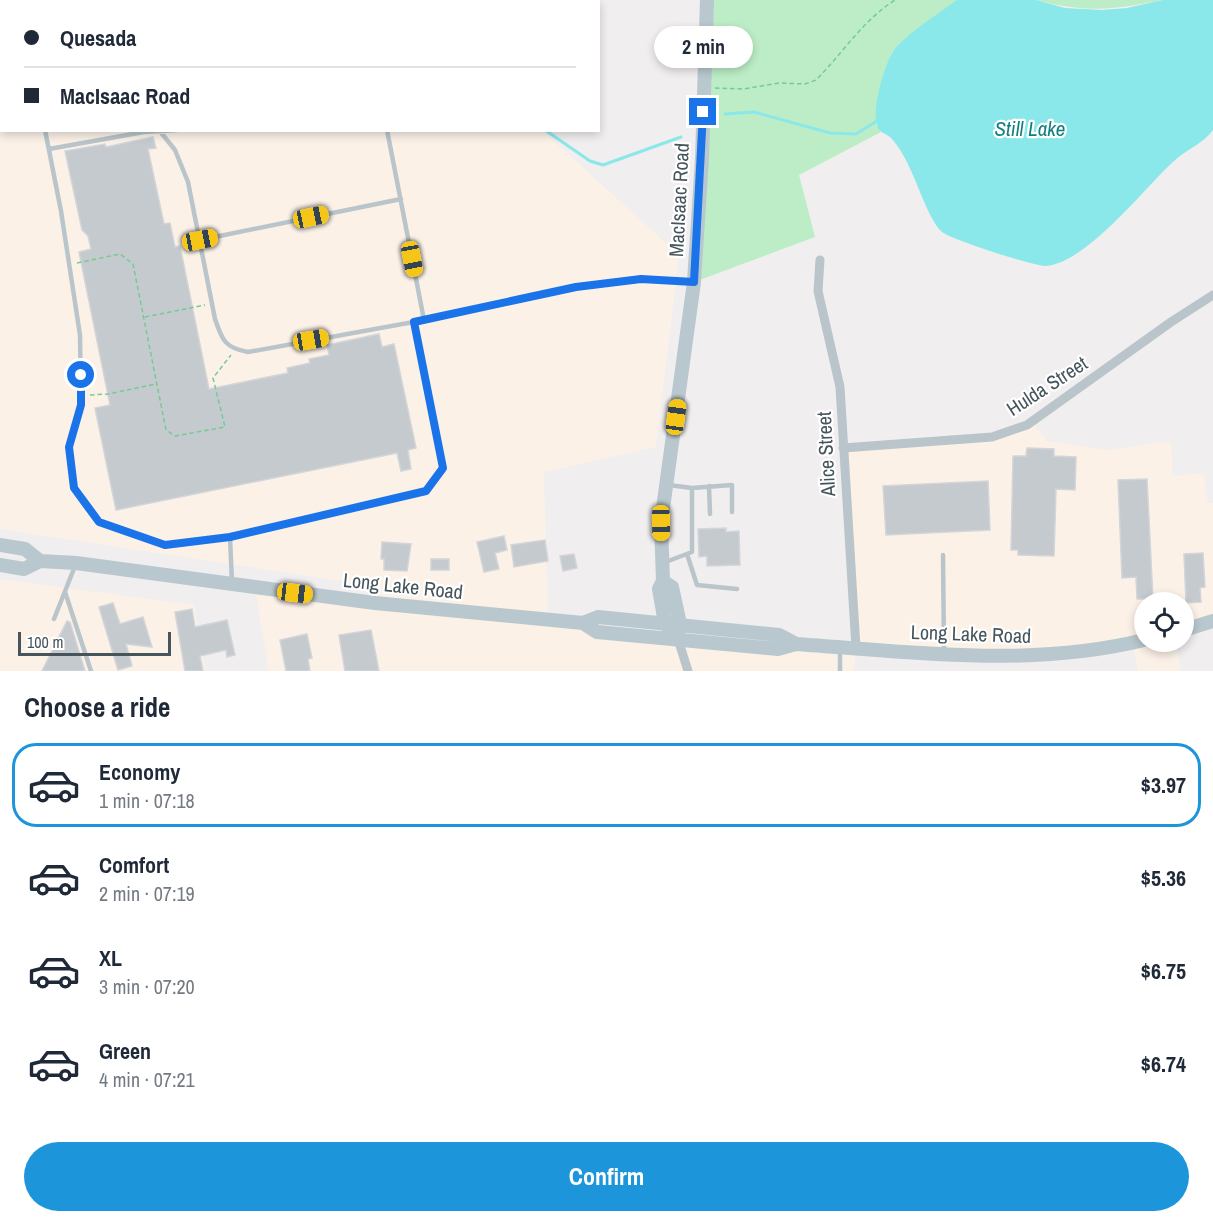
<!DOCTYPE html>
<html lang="en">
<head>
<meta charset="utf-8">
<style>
  :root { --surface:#fff; --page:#f6f6f7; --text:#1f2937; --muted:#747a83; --line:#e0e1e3; --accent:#1d95db }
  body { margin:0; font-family:"Archivo Narrow",sans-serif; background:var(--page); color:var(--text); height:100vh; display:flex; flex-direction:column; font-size:22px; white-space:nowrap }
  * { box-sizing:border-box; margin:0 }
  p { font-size:20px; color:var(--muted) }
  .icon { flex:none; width:33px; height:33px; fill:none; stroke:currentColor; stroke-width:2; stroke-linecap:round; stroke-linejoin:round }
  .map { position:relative; height:671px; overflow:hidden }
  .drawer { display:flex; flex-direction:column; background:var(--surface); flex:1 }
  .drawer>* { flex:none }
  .hud { position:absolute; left:0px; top:0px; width:600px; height:132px; box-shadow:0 3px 9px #0003; display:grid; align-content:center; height:132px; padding:0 24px; background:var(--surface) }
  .buttons { position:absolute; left:1134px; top:592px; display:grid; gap:12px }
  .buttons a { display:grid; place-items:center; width:60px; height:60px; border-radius:50%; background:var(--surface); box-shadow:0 3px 9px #0003; font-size:30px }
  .scale { position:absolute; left:18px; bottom:15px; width:153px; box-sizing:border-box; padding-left:6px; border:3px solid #46555b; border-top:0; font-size:16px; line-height:21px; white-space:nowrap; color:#46555b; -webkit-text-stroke:4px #fff; paint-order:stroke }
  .end { position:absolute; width:27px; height:27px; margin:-14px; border:8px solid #1a73e8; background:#fff; box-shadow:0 0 0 3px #fff }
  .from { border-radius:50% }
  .bubble { position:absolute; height:42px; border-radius:21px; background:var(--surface); box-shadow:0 3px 9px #0003; font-size:20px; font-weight:800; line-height:42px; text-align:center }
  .car { position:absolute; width:18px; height:36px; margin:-18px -9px; border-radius:8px; box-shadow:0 0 4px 2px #0007; background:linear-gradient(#f5c518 24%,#345 0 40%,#f5c518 0 76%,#345 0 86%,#f5c518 0) }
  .hud b { display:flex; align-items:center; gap:21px; height:57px; font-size:22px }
  .hud b+b { border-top:2px solid var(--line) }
  .hud i { width:15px; height:15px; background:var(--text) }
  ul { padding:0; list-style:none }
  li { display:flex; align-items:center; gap:18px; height:84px; margin:0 12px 9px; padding:0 12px; border:3px solid transparent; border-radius:24px }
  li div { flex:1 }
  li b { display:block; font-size:22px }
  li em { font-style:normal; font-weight:800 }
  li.current { border-color:var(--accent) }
  li>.icon { width:54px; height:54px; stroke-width:1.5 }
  h2 { padding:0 24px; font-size:27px; line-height:72px }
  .button { display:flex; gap:12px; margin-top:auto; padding:12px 24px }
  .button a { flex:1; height:69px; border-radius:36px; background:var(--accent); color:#fff; font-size:24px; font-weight:800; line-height:69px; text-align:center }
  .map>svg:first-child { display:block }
  .commercial { fill:#fbf1e7 }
  .green { fill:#bcedc6 }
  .water { fill:#8ae8ea }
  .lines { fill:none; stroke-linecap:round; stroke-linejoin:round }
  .stream { stroke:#8ae8ea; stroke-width:3 }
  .building { fill:#c4cacd; stroke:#d2d5d9; stroke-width:1.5 }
  .path { stroke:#75cb90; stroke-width:1.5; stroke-dasharray:4.5 3; stroke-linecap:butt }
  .lane { stroke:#b9c5cb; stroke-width:4.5 }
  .street { stroke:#b9c5cb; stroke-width:9 }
  .secondary { stroke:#b9c8cf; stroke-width:14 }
  .route { stroke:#1a73e8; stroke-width:8 }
  .labels { text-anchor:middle; stroke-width:4.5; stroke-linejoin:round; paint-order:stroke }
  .street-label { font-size:20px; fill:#46555b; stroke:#fff }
  .water-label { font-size:21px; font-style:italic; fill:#107e80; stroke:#fff }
</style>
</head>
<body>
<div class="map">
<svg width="1213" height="671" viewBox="0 0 1213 671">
  <rect width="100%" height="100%" fill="#f0eeee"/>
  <path class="commercial" d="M134,0H401L403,1H132Z
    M0,47H1L2,130L543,131L679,255L656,447L544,472L548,620L597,632L856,648L843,448L992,437L1032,421L1047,441L1108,450L1171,441L1173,476L1203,473L1208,503H1213V621L1184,630V603H1144V642H1176L1181,671H1138L1133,643L1092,649H856L854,671H269L255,588L375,603L374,586L0,529Z
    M0,579L194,605L205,671H0Z"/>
  <path class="green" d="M707,0H959L916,30L892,52L877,110L876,124L881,132L799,175L815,237L694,282Z
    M1036,0H1163C1115,10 1084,13 1036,0Z"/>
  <path class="water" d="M957,0H1036L1065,8L1101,10L1127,8L1163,0H1213V130C1203,144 1187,149 1174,161C1143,189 1088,262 1046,266C1036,267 950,239 942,232C928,220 915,174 903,155C900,149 895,142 890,137C885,133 879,133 877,125C872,108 883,71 891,55C899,38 941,12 957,0Z"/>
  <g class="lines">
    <path class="stream" d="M422,0L424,2
      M725,114L754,112L830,133L856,134L877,121
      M545,130L590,161L603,165L681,137"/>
  </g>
  <path class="building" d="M153,137L156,148L148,149L164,224L170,223L175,247L180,246L209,389L288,373L287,368L310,363L309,359L329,355L327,345L379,334L382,347L394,344L416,448L408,450L411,469L401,471L397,453L116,510L95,408L110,405L79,252L91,249L88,236L82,230L65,151L105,144L106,147Z
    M1027,448L1054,449V456L1076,457L1075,490L1056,489L1054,556L1018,555V550H1011L1013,456H1026Z
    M1147,479L1153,599H1137L1136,577L1122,578L1118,480Z
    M988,481L990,530L886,535L883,486Z
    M726,528V532L739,531L740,565L707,566V556L699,557L698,529Z
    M504,536L507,550L495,553L499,569L484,572L477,542Z
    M545,540L548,561L514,567L511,545Z
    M382,542L411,544L407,571L384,570V559H381Z
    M1203,553L1205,587L1200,588L1201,602L1186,603L1184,554Z
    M574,554L577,568L563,571L560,556Z
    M431,559H449V570H431Z
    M113,603L120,624L143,617L152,647L126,644L132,666L118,670L99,607Z
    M192,609L195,627L227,620L235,655L227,657L226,650L200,656L203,671H185L175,612Z
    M67,621L70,622L85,671H42Z
    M371,630L379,671H345L339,635Z
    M307,634L312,658L308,659L310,671H286L280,640Z"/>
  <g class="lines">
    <path class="path" d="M715,88L743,89L779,83L805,84L816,80C842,54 863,20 895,0
      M77,263L120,254L133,264L166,430L175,436L225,427L213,378L231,355
      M145,317L205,305
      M90,395L108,394L156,384"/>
    <path class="lane" d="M45,130L61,211L80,335L81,405L69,447L74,488L99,522L165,545L230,537L232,583
      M159,130L175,150L188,182L215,319C222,340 225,348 248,352L452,315L576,287L641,279L691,282
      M387,130L424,320
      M49,149L144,132L177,130
      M200,240L401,199
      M709,486L710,514
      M692,488L732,485V512
      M230,537L426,491L443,468L414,322
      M687,554L697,585L737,589
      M943,555L944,652
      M663,563L692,552V488L669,485
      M65,592L91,671
      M54,619L75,566
      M840,671V650"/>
    <path class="street" d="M117,2L119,0
      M0,22H2
      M0,35H2
      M820,260L818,291L840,387L856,648
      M843,448L992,437L1027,425L1171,322L1213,295
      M678,639L688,671"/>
    <path class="secondary" d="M0,545L25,549L40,561
      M0,565L24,569L40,561L76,563L375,603L583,623L598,617L779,635L796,644
      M663,581L672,587L680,624L679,630
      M583,623L597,632L778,649L796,644C912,652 1030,668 1144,640
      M1184,630L1213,621
      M678,639L665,623L659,589L663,581L661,523L694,282L702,159L707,0"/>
  </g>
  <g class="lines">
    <path class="route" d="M81,375V405L69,447L74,488L99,522L165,545L230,537L426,491L443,468L414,322L576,287L641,279L694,282L703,112"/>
  </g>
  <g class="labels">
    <g class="street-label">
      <text transform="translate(679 200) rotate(-87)" y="7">MacIsaac Road</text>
      <text transform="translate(1047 386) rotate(-33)" y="7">Hulda Street</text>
      <text transform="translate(826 454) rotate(-93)" y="7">Alice Street</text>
      <text transform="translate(403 586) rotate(6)" y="7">Long Lake Road</text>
      <text transform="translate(971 634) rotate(2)" y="7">Long Lake Road</text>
    </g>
    <g class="water-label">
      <text x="1030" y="136">Still Lake</text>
    </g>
  </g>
</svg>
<div class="buttons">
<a><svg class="icon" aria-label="locate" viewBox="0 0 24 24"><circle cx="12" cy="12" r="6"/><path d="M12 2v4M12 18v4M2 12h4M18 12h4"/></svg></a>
</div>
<div class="scale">100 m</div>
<i class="end from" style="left:81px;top:375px"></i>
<i class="end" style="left:703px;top:112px"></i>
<div class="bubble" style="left:654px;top:26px;width:99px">2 min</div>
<i class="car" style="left:311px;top:217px;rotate:78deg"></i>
<i class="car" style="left:200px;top:240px;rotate:79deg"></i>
<i class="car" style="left:412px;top:259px;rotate:169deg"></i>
<i class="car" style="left:311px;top:340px;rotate:80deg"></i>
<i class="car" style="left:676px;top:417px;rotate:8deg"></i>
<i class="car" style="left:661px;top:523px;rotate:179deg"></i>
<i class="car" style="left:295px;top:593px;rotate:97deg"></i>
<div class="hud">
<b><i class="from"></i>Quesada</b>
<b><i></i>MacIsaac Road</b>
</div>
</div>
<section class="drawer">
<h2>Choose a ride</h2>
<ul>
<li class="current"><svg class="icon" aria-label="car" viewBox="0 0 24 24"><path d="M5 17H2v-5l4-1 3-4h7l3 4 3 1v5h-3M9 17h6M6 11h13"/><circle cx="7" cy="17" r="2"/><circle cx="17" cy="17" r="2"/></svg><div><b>Economy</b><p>1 min · 07:18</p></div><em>$3.97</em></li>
<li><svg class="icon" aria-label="car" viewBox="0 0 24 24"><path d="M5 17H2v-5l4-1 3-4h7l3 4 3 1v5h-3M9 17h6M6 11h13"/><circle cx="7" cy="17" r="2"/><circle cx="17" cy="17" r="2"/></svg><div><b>Comfort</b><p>2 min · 07:19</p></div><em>$5.36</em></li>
<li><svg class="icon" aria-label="car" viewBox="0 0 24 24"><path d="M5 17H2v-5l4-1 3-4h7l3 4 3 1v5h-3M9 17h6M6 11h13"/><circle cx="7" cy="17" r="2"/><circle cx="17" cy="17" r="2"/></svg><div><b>XL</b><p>3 min · 07:20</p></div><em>$6.75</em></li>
<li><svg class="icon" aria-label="car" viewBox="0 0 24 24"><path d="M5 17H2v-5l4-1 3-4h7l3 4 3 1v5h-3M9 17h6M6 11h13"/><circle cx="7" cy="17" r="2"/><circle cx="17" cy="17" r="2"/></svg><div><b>Green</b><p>4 min · 07:21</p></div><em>$6.74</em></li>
</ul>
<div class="button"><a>Confirm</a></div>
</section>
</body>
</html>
